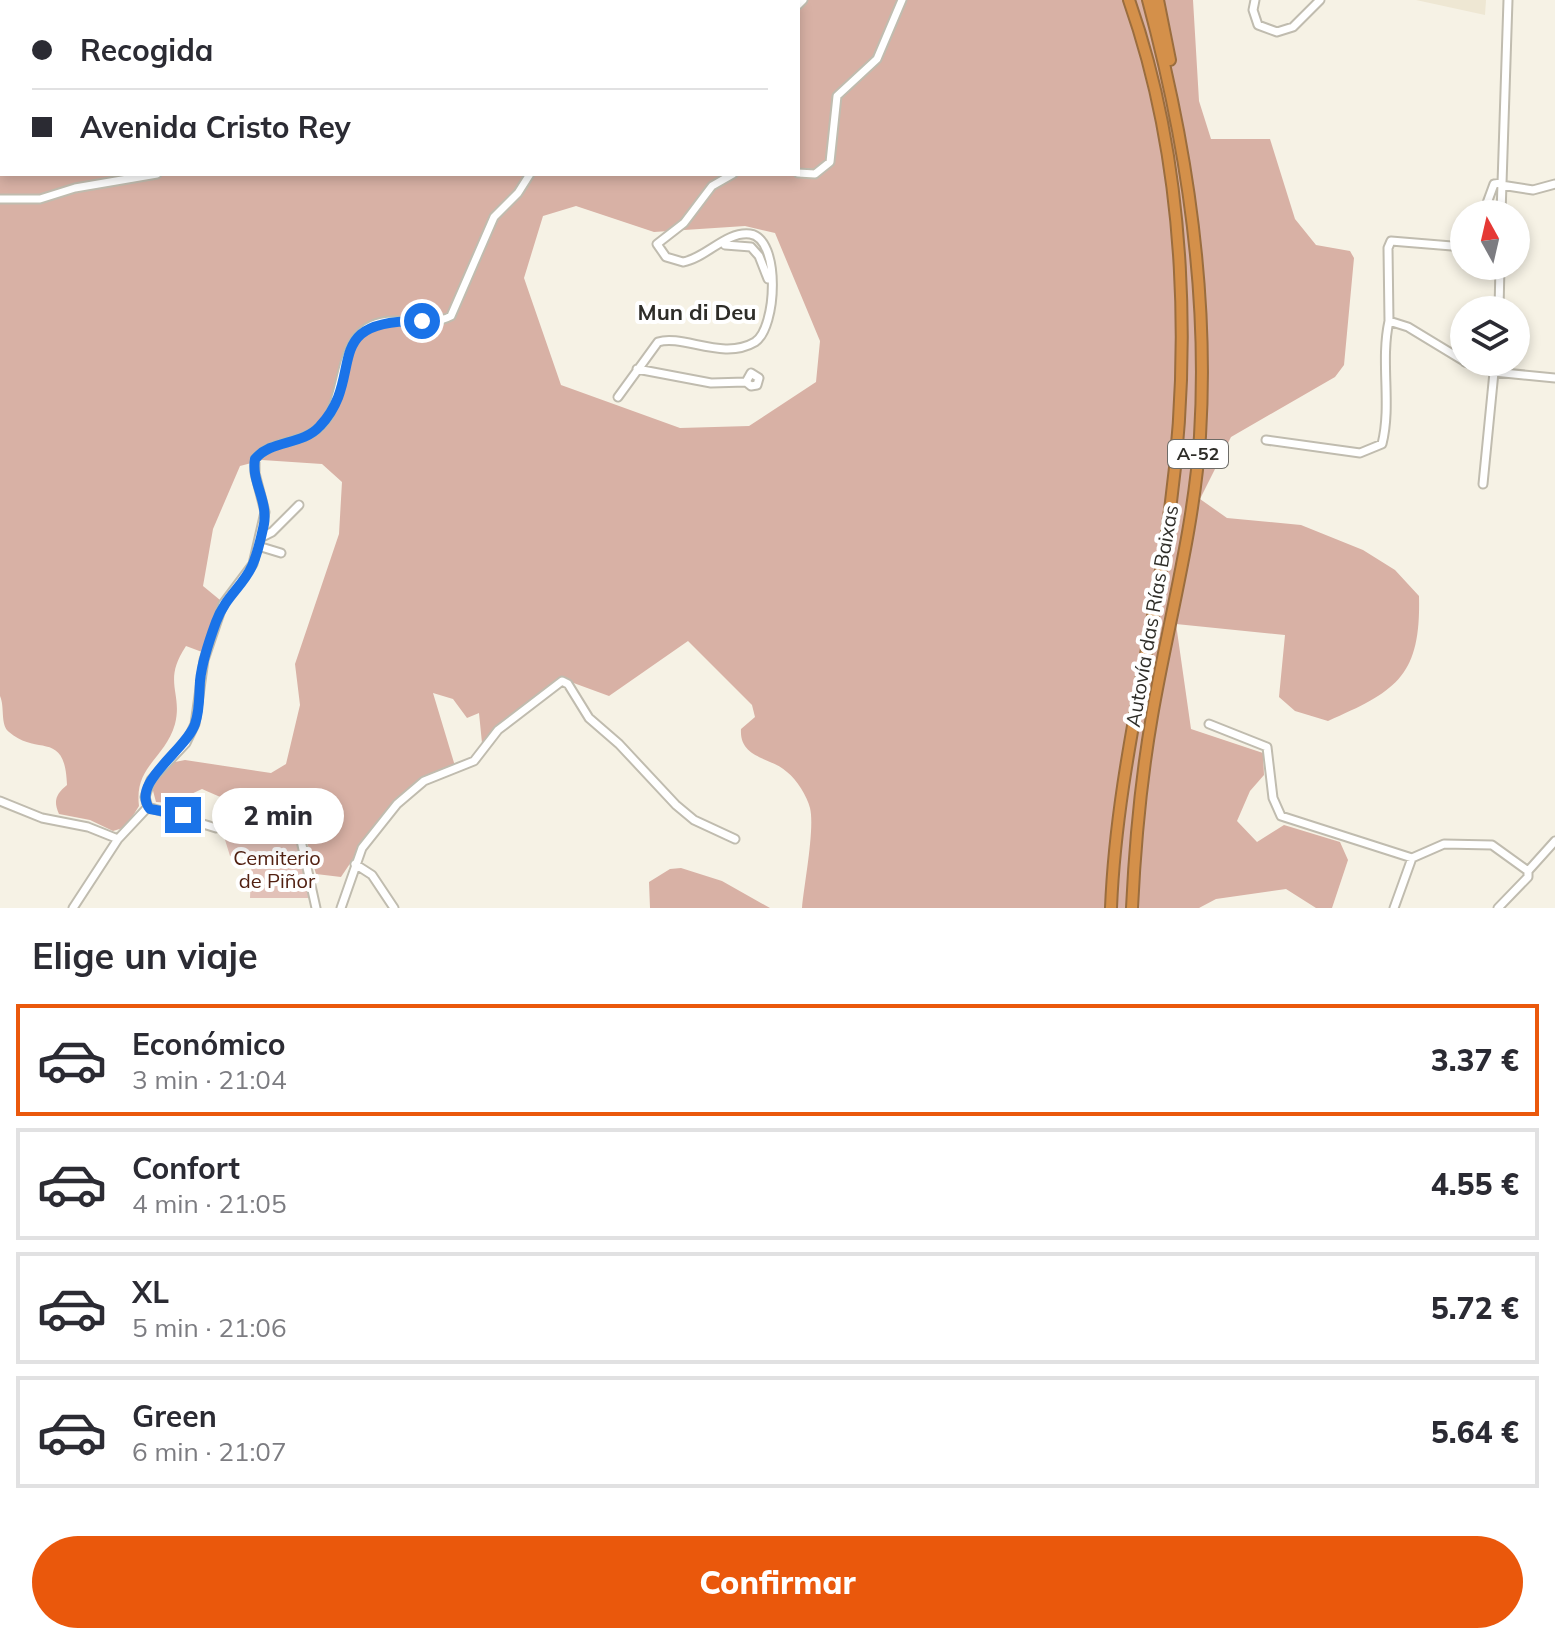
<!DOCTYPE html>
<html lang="es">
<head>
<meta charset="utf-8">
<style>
  :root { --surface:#fff; --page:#f2f2f3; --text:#2b2b33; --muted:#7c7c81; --line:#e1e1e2; --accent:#ea580c }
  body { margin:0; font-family:Mulish,sans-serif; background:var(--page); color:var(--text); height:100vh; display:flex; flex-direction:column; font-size:30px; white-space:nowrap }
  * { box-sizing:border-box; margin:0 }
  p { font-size:26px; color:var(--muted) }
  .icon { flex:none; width:44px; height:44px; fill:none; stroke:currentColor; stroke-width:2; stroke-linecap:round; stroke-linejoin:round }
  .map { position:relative; height:908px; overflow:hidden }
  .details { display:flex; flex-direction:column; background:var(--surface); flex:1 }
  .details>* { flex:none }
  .hud { position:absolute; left:0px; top:0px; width:800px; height:176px; box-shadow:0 4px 12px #0003; display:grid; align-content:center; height:176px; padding:0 32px; background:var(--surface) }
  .needle { width:52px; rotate:352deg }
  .buttons { position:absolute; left:1450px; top:200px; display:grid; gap:16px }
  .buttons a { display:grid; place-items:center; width:80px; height:80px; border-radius:50%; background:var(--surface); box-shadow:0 4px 12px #0003; font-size:40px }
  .end { position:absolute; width:36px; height:36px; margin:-18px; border:10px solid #1a73e8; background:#fff; box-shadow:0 0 0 4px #fff }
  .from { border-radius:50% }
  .bubble { position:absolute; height:56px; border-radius:28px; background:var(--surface); box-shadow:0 4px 12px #0003; font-size:26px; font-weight:800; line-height:56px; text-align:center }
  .hud b { display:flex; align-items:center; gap:28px; height:76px; font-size:30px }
  .hud b+b { border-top:2px solid var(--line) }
  .hud i { width:20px; height:20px; background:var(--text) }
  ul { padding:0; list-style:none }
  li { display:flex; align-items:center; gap:24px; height:112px; margin:0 16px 12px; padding:0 16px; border:4px solid var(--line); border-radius:0px }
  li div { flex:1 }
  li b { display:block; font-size:30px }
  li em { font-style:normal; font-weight:800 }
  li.on { border-color:var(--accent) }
  li>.icon { width:72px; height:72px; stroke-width:1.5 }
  h2 { padding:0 32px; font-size:36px; line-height:96px }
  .primary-button { display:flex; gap:16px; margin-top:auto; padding:16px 32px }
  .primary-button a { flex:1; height:92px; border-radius:48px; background:var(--accent); color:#fff; font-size:32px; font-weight:800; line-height:92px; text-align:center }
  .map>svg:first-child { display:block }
  .built { fill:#eee7d3 }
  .green { fill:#e2c1b8 }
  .forest { fill:#d8b1a5; fill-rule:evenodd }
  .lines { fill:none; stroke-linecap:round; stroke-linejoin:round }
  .minor-casing { stroke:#c0bcaf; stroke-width:11 }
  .highway-casing { stroke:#9a6d3e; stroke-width:14 }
  .minor { stroke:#fff; stroke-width:7 }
  .highway { stroke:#d4904a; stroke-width:10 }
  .route { stroke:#1a73e8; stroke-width:10 }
  .labels { text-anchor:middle; stroke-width:8; stroke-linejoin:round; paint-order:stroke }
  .shield { fill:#fff; stroke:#6d6c68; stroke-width:2 }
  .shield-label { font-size:18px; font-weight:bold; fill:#2e2d28 }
  .street-label { font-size:20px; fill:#2e2d28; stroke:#fff }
  .park-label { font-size:20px; fill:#522112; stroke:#fff }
  .neighbourhood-label { font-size:22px; font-weight:bold; fill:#2e2d28; stroke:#fff }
</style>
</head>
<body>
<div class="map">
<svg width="1555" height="908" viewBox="0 0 1555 908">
  <rect width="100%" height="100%" fill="#f6f2e5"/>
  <path class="built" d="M1416,0H1486L1485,15Z"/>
  <path class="green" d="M265,819L273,822L276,836L289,832L296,838L310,898H250L252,854L230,856L222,830Z"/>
  <path class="forest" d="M0,0H1193L1199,101L1211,139H1270L1295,219L1316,245L1350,251L1354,258L1344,365L1335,377L1231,437L1200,499L1227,518L1301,525L1363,550L1395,570L1419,596C1421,676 1397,691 1328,721L1295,711L1279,697L1285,635L1176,624L1191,729L1263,753L1264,775L1250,791L1237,821L1257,842L1284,825L1340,842L1348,860L1332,908H1316L1286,889L1216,899L1199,908H802C804,885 815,828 810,808C807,796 797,780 787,772C771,757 739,759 741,729L755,717L752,705L688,641L609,696L560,678L482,743L479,713L467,718L453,699L433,693L455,766C400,785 373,830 341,877L316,874L305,835L293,820L250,810L202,789L172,803L156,802L152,787L170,763L185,760L271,773L286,764L300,705L295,664L339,534L342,482L322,464L262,460L240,466L213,529L203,586L220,600L202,652L186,646C162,682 183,692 175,724C165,759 134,766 139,806L126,827L113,831L90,820L59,814C53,801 56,794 67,785C65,729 38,757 9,732C0,725 5,707 0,696ZM2,2H798V174H2ZM576,206L654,232L745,226L775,233L820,341L816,382L749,426L680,428L561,385L524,278L543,216Z
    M681,868L722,881L770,908H650L649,882L670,869Z"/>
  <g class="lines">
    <defs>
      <path id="minor" d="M1255,0L1253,10L1258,25L1277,32L1293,27L1320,0
        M159,2L160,0
        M798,5L803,0
        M798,173L815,174L830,162L837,96L877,59L902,0
        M1501,185L1533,190L1555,184
        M0,199H40L75,188L157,174
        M1483,214L1494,184L1501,183
        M1501,214L1508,0
        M725,245L751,247L759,256L768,279
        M1475,266V267
        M1499,310L1500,266
        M1389,321L1388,248L1391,241L1464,247
        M1465,362L1494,372L1555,378
        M637,369L711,383L746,382L751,386L757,385L759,378L751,373L746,382
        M618,397L658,342C683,334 723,361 755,342C777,328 781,238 750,234C726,231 706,258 683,262L666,257L657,244L684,223L712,186L733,174
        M1266,440L1360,453L1382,444C1392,404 1380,362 1389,321L1408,327L1464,361
        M1483,484L1495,362
        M260,538L272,532L299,505
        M258,546L281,553
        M1209,724L1267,747L1273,798L1281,816L1412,858L1444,844L1492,845L1528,871V877L1498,908
        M0,801L42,818L88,827L118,839L148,807
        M148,807L145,797L151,780L186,743L195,724L204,660L223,604L253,564L265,512L255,473V459C274,436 308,448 328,417C344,391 339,346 367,328C392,312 425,330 451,316L494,217L518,193L530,174
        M148,807L216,828L265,816L285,823L300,836L316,908
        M355,864L372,875L394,908
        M1528,871L1555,841
        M73,908L118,839
        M341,908L362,848L397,804L424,781L474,761L498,730L562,681L568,684L589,718L619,744L676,805L694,820L735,839
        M1394,908L1412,858"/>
      <path id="highway" d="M1158,0L1170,60
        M1111,908C1116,782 1148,661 1166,538C1193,363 1188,168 1129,0
        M1132,908C1135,844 1141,779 1152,716C1168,623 1194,530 1200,436C1209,290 1186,141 1148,0"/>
    </defs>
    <use href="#minor" class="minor-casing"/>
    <use href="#highway" class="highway-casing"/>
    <use href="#minor" class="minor"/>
    <use href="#highway" class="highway"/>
  </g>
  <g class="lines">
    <path class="route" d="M183,815L150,809C129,784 187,749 195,724C200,710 199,696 200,681C202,661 209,641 216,622C225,597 243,586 252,566C258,553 261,538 264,524C268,500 251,481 255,459C272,439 302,446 320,426C368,375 316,319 422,321"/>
  </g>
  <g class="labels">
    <rect class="shield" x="1168" y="440" width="60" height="28" rx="6"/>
    <g class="shield-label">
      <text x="1198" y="460">A-52</text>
    </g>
    <g class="street-label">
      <text transform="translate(1152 616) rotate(-80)" y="7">Autovía das Rías Baixas</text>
    </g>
    <g class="park-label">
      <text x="277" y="865">Cemiterio<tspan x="277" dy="23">de Piñor</tspan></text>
    </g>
    <g class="neighbourhood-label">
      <text x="697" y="320">Mun di Deu</text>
    </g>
  </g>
</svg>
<div class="buttons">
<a><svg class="needle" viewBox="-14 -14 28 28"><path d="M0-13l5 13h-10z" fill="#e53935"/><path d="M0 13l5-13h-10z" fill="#7c7c81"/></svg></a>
<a><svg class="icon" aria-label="layers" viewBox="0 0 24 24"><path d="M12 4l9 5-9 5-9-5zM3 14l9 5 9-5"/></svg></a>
</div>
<i class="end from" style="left:422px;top:321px"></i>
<i class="end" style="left:183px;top:815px"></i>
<div class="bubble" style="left:212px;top:788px;width:132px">2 min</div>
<div class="hud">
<b><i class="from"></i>Recogida</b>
<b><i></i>Avenida Cristo Rey</b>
</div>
</div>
<section class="details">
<h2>Elige un viaje</h2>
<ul>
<li class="on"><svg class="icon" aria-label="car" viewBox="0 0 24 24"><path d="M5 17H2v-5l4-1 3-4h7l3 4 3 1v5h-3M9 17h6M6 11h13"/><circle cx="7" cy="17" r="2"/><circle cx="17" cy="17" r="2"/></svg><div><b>Económico</b><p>3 min · 21:04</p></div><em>3.37 €</em></li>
<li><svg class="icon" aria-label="car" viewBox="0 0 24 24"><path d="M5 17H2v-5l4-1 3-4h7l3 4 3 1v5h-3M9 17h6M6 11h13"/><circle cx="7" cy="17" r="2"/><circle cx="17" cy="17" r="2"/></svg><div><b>Confort</b><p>4 min · 21:05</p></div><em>4.55 €</em></li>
<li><svg class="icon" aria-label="car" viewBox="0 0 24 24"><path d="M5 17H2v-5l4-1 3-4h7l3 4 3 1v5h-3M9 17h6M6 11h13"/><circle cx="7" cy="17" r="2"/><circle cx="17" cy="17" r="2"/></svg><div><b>XL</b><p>5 min · 21:06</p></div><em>5.72 €</em></li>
<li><svg class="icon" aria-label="car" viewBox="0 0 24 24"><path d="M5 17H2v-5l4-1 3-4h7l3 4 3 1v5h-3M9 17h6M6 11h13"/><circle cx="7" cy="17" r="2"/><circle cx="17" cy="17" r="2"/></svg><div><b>Green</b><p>6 min · 21:07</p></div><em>5.64 €</em></li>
</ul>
<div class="primary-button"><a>Confirmar</a></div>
</section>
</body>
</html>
